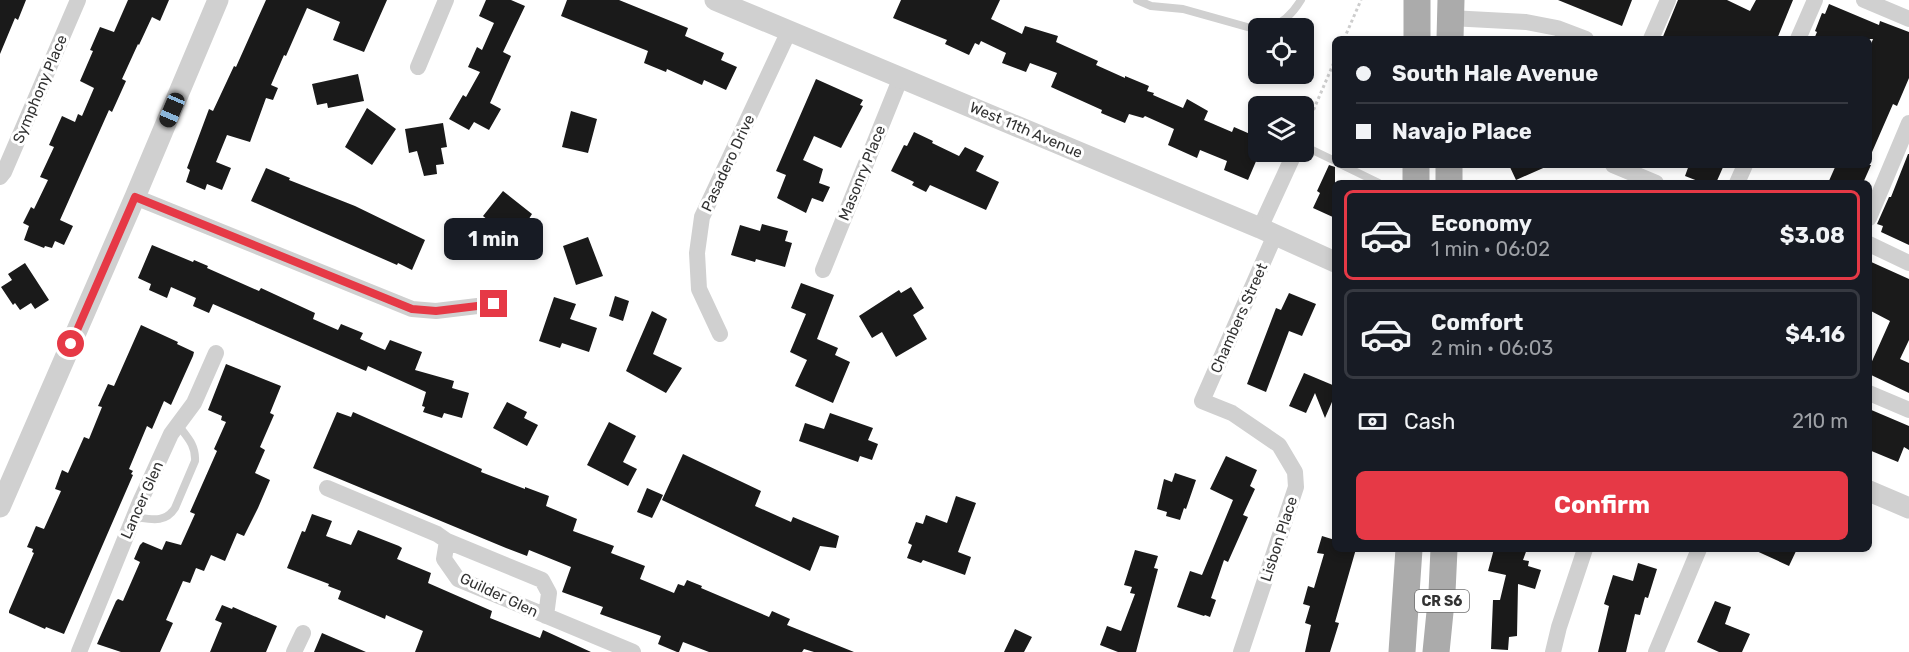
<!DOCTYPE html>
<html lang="en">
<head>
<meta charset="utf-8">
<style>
  :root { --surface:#171b24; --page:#242831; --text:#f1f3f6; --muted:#9ea1a6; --line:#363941; --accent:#e63946 }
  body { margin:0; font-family:Rubik,sans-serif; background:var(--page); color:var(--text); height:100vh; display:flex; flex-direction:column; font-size:22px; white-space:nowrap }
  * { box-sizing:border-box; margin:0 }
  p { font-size:20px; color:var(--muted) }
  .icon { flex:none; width:33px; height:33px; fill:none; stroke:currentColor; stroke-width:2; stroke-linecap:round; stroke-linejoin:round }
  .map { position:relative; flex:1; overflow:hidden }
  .panel { position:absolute; left:1332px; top:180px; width:540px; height:372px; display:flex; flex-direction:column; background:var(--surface); border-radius:9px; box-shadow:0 3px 9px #0003 }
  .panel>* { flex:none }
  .guide { position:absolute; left:1332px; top:36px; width:540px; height:132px; border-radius:9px; box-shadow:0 3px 9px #0003; display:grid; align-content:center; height:132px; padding:0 24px; background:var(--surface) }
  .tools { position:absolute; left:1248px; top:18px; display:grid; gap:12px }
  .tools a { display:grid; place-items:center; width:66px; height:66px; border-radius:9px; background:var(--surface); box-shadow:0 3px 9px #0003; font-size:30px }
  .end { position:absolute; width:27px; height:27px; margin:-14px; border:8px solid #e63946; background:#fff; box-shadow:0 0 0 3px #fff }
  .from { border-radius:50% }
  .bubble { position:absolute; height:42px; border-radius:9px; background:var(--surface); box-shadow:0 3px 9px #0003; font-size:20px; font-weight:700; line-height:42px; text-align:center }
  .car { position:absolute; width:18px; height:36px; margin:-18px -9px; border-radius:8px; box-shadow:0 0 4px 2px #0007; background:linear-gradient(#222 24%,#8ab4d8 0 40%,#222 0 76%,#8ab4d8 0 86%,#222 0) }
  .guide b { display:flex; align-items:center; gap:21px; height:57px; font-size:22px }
  .guide b+b { border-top:2px solid var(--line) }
  .guide i { width:15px; height:15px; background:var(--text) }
  ul { padding:10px 0 0; list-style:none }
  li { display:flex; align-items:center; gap:18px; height:90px; margin:0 12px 9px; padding:0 12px; border:3px solid var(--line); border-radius:9px }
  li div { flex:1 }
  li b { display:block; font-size:22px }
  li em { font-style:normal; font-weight:700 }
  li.on { border-color:var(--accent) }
  li>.icon { width:54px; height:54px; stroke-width:1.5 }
  .pay { display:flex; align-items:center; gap:15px; height:66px; padding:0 24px; font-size:22px }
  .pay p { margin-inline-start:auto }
  .action { display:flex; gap:12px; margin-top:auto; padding:12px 24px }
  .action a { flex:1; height:69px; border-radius:9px; background:var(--accent); color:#fff; font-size:24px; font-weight:700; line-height:69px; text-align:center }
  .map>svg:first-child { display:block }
  .building { fill:#1a1a1a }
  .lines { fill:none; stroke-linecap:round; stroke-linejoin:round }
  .path { stroke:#cdcdcd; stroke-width:3; stroke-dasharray:3 3; stroke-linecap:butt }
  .service { stroke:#d0d0d0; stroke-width:8 }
  .minor { stroke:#d0d0d0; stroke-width:16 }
  .tertiary { stroke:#d0d0d0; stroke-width:21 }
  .primary { stroke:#ababab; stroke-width:27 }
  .route { stroke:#e63946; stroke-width:8 }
  .labels { text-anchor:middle; stroke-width:6; stroke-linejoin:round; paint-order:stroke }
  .shield { fill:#fff; stroke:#707070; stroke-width:1.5 }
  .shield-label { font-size:14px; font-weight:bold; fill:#333 }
  .street-label { font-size:15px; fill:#333; stroke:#fff }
</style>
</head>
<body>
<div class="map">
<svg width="1909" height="652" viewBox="0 0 1909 652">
  <rect width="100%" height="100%" fill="#fff"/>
  <path class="building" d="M0,0H26L18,20L15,18L0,54Z
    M128,0H169L160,21L152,17L139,45L138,44L122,79L126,81L112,112L109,110L60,220L73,226L64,245L55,241L52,248L45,246L44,248L24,240L29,226L23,223L31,207L34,209L48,180L40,177L54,147L49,145L62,116L75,122L78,114L82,116L94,88L80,81L93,51L90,50L100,27L114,32Z
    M266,0H387L364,52L333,40L340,22L307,8L286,56L284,55L271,85L278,88L273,100L266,98L250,142L227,135L216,162L231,168L222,190L207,184L205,190L186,182L190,170L187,168L209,109L213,111L234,66L236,67Z
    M486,0H511L525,6L503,52L511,56L490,103L501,109L489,130L474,122L469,130L449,119L463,95L466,97L480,72L468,67L477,47L482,50L494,23L479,16Z
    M567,0H619L688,28L685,36L724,53L721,60L737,67L726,90L704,80L702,85L667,69L666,72L644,63L648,51L561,16Z
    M901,0H1000L991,19L1022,34L1025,26L1058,36L1056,42L1098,61L1096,65L1125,78V76L1149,86L1147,91L1154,93L1153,95L1183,108L1187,99L1208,111L1204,120L1232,132L1234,127L1257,137L1253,148L1260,152L1248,180L1224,170L1227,161L1200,150L1197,158L1168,145L1174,129L1145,116L1143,118L1129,114L1125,123L1101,113L1102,110L1051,87L1057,73L1030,63L1026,72L1002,63L1006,53L981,41L979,45L975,43L969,55L945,44L947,40L893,18Z
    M1558,0H1632L1622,26Z
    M1678,0H1727L1750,11L1756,0H1793L1777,39H1662Z
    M1829,4L1879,25L1880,21L1909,32V78L1897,106L1893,104L1869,159V49L1873,39H1814L1817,32L1815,31L1822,13L1825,14Z
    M358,74L364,101L328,108L327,103L317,105L312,84Z
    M816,79L863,100L860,105L863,106L841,148L814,136L803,160L823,169L819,183L830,187L823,202L812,198L806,213L777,198L786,175L776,171Z
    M367,108L396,129L372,165L345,147Z
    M571,111L597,119L588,153L562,147Z
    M443,123L447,147L441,148L444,164L436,165L437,174L424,176L417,151L409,153L405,129Z
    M914,132L933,141L932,143L959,156L965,147L984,156L976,171L999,182L986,210L930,185L926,192L912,185L914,182L891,171L904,145L907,146Z
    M1908,154H1909V245L1881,232L1883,226L1877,224L1889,197H1891Z
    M1329,165L1335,167V218L1313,208L1320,193L1317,191Z
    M1509,165H1550L1516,180Z
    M1689,165H1724L1716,183H1703L1685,176Z
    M1836,165H1871L1863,183H1828Z
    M266,168L290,178L289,180L355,206L425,240L412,270L398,263L397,265L251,201Z
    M503,191L532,214L520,233L504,225L499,229L483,216Z
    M762,224L788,231L785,241L792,243L785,267L756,259L755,262L731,255L740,225L760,231Z
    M588,237L603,276L576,285L563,246Z
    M152,245L193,262L194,260L208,266L207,268L259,291L261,288L315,313L313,319L338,330L341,324L363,333L360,339L385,350L390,340L422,352L415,370L454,381L452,388L469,393L462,418L444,413L442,418L423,412L425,407L422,406L426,392L368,366L366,371L213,304L209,313L193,306L196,298L171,287L167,298L149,290L151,284L138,278Z
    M1869,261L1909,279V340L1900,359L1909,363V393L1869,374V368L1890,321L1869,310Z
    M25,263L49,300L35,309L31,303L20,310L15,303L13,305L1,287L12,280L8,274Z
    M801,283L834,295L817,339L838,348L835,355L850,362L833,403L795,386L807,360L790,352L806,314L791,308Z
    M911,287L924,308L913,315L927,339L896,357L882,332L872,338L859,316L899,290L901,293Z
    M1289,293L1316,304L1302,336L1289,331L1266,392L1247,384L1276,308L1281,310Z
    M615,296L629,301L623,321L609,316Z
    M554,297L576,304L570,319L597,328L589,352L562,343L560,348L539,341Z
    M652,311L667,319L653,354L682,368L666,393L626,371Z
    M141,325L178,342L177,344L194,352L193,356L171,405L164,401L152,429L147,426L129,469L133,471L131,474L133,475L64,634L46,627L45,629L9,613V611L34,553L32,552L33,549L27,547L36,526L44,529L61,491L55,489L62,470L68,473L84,437L89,439L102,407L98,406L108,384L114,386Z
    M226,364L281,386L270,413L274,415L260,447L265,450L255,473L270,480L258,508L244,536L237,533L225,561L211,555L204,571L196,568L190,583L183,581L166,620L173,623L160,652H121L97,644L116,601L118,599L123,601L140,562L134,559L140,545L143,542L162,550L166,541L181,545L195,514L190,512L217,451L214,449L226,422L221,420L222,416L208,410Z
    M1304,373L1335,386V395L1325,418L1315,393L1306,413L1289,406Z
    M507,402L527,412L524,418L538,425L527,446L493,428Z
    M1869,409L1909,426V450L1904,447L1898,462L1869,450Z
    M337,412L351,417L353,412L482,469L481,472L525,489V487L549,496L546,506L577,519L573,531L614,546L611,553L645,566L640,579L674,593L678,584L684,586L687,580L702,586L701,588L769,617L772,611L790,619L787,625L854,652H814L804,649L802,652H709L683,642L679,652H677L658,644L661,636L600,614L603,607L562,592L571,567L529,550L527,556L506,548L313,468Z
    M830,413L873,428L868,440L878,444L872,460L860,456L858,462L799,441L805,423L824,429Z
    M609,422L636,436L623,462L637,469L628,486L587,465Z
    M683,454L761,491L755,506L791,522L793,517L839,536L836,548L820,546L810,571L662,500Z
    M1226,456L1257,470L1250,486L1255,489L1243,515L1248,517L1228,562L1224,560L1211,598L1216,600L1210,617L1205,615L1204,616L1177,607L1190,571L1202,575L1233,500L1210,489Z
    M1175,473L1196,480L1186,509L1184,508L1180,520L1166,516L1167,512L1157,509L1164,479L1172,482Z
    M647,488L663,495L652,518L637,512Z
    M956,496L976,503L958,552L971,557L965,575L923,560L921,563L907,558L912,545L908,543L916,522L923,524L926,515L947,523Z
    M312,514L332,521L326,536L351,545L358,530L399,546L402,548L397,559L431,573L428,583L492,611L490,618L540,638L543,630L591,652H415L423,631L386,615L385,619L338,599L341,591L328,586L329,584L287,568L302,531L305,532Z
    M1322,536L1335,540V549H1356L1335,622L1339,623L1330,652H1305L1311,625L1305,623L1310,606L1303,604L1308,586L1314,588L1324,554L1317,553Z
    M1494,549H1527L1523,560L1529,561L1528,566L1541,570L1535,589L1518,584L1517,636L1509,637L1508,650L1491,649L1493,600H1500L1506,575L1488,571Z
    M1752,549H1797L1789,566Z
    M1135,550L1158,556L1154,568L1158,569L1136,652H1118L1100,645L1107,626L1121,631L1135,594L1130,593L1132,587L1124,585Z
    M1638,563L1657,569L1648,598L1645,597L1640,615L1635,614L1626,652H1598L1609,606L1604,604L1613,575L1633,581Z
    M1715,601L1731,607L1725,624L1750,634L1742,652H1719L1697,642Z
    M222,605L232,609L233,607L277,626L266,652H210L222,623L215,620Z
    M1015,629L1032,637L1024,652H1004Z
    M322,633L366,652H314Z"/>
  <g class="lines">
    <path class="path" d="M1344,39L1361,0
      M1304,132L1335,60"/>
    <path class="service" d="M1137,0L1151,6L1183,9L1258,30
      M1268,28C1283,24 1293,13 1301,0
      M1304,146L1335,161
      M1342,165L1379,183
      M134,517C150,519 165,524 175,508L195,461C196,445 187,437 178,425"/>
    <path class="minor" d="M1864,0L1909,19
      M1450,18L1526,22L1557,28L1586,39
      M1651,39L1668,0
      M1798,39L1815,0
      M418,67L446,0
      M1613,165L1656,183
      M0,177L4,172L78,0
      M1737,183L1745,165
      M135,197L412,309L436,311L494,304
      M1869,218L1909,123
      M1260,228L1295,152
      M1869,244L1909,263
      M823,270L901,77
      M720,334L699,289L697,253L702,217L789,31
      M1869,393L1909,410
      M327,488L437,534L447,541L444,559L458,579L633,652
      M447,541L542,580L549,593L546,616
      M79,652L140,502L171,434L194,403L216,353
      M294,652L303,633
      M1241,652L1296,487L1295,472L1279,445L1232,413L1202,401L1275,235
      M1553,652L1559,627L1585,549
      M1656,652L1699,549"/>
    <path class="tertiary" d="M715,0L1260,228L1335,262
      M1869,491L1909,508
      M0,507L135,197L218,0"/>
    <path class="primary" d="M1417,39V0
      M1450,39L1451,0
      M1416,183V165
      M1449,183V165
      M1402,652L1409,549
      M1436,652L1442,592L1444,549"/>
  </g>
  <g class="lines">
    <path class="route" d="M71,344L135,197L412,309L436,311L494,304"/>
  </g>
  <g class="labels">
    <rect class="shield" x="1415" y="590" width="54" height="22" rx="4.5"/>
    <g class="shield-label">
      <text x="1442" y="606">CR S6</text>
    </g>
    <g class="street-label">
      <text transform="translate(40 89) rotate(-67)" y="5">Symphony Place</text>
      <text transform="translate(1026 130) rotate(23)" y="5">West 11th Avenue</text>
      <text transform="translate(728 163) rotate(-65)" y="5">Pasadero Drive</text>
      <text transform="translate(862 173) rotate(-68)" y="5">Masonry Place</text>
      <text transform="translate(1239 318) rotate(-66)" y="5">Chambers Street</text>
      <text transform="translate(142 500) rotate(-66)" y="5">Lancer Glen</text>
      <text transform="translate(1279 539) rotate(-72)" y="5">Lisbon Place</text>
      <text transform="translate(499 595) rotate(25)" y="5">Guilder Glen</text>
    </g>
  </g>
</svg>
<div class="tools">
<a><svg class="icon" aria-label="locate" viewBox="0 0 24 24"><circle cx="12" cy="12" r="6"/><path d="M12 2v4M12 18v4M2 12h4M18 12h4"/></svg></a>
<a><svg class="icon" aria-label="layers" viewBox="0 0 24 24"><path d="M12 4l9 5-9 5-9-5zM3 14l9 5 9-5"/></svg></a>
</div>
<i class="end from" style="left:71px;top:344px"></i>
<i class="end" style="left:494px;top:304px"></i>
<div class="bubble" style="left:444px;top:218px;width:99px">1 min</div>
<i class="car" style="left:172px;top:110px;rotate:203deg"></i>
<div class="guide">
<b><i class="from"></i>South Hale Avenue</b>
<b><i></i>Navajo Place</b>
</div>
<section class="panel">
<ul>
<li class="on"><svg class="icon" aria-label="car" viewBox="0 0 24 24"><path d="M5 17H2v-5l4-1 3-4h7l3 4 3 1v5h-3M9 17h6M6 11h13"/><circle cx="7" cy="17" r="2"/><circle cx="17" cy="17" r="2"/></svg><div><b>Economy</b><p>1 min · 06:02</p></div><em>$3.08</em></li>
<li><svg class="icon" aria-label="car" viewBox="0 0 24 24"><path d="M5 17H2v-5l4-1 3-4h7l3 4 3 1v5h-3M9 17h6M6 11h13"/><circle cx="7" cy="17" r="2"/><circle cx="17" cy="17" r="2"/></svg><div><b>Comfort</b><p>2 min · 06:03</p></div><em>$4.16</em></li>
</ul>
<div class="pay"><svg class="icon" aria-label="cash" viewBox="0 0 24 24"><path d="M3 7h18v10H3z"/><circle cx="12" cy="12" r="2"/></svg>Cash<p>210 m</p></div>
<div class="action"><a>Confirm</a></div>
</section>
</div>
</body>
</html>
